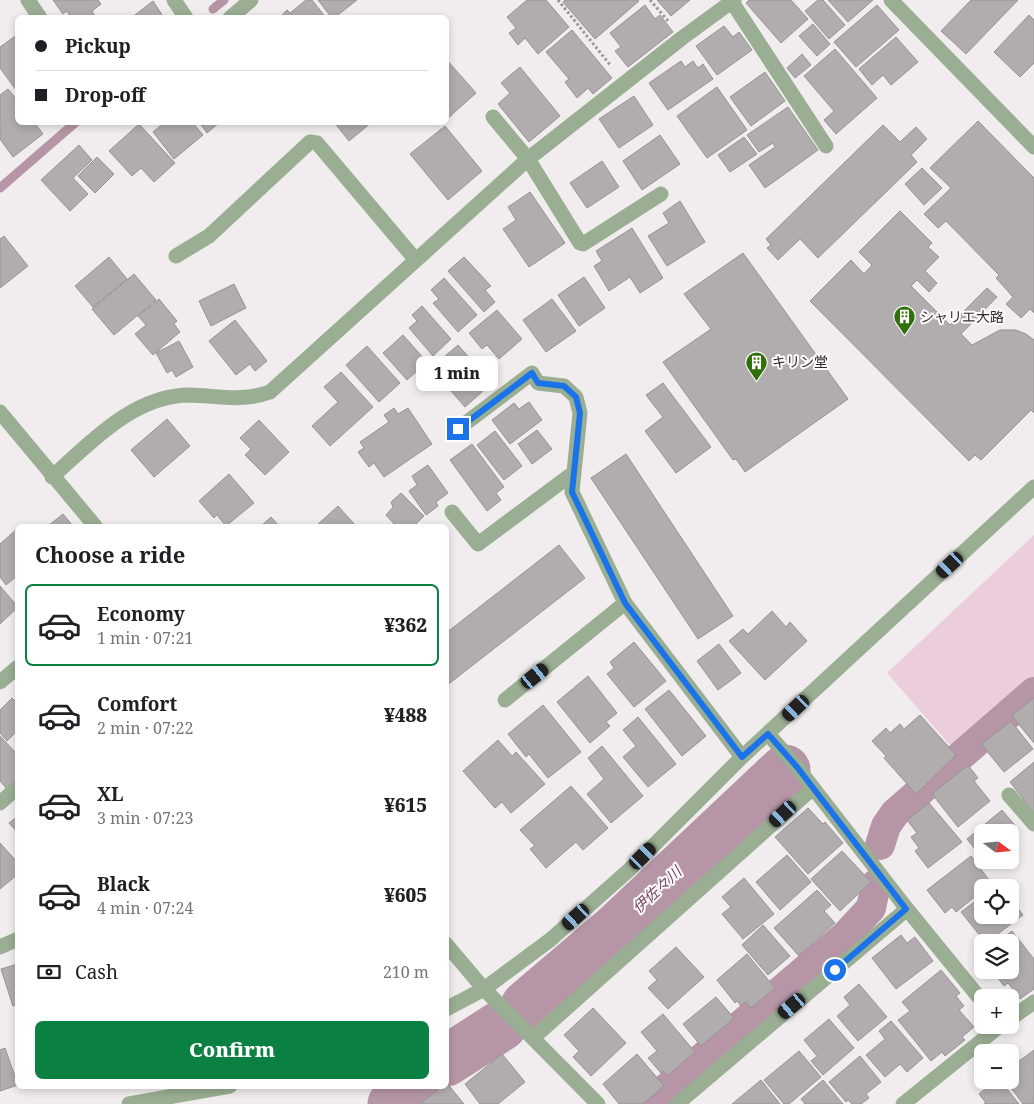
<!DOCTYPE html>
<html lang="en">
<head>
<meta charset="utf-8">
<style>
  :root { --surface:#fff; --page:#f6f6f6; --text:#202124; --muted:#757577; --line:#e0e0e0; --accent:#0b8043 }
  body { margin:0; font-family:"Noto Serif","Noto Sans JP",serif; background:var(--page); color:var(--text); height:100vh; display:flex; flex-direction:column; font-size:19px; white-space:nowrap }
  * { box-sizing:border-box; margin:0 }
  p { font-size:16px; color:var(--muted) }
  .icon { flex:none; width:28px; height:28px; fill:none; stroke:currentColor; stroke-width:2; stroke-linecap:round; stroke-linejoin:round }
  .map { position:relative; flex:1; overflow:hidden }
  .panel { position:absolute; left:15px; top:524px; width:434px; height:565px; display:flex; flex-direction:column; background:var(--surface); border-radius:8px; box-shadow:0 2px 8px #0003 }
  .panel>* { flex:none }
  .top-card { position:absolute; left:15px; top:15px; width:434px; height:110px; border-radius:8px; box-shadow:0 2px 8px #0003; display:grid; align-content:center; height:110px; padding:0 20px; background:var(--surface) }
  .needle { width:32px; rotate:106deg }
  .controls { position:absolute; left:974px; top:824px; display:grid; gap:10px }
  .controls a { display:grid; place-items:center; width:45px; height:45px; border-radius:8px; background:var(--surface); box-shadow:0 2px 8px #0003; font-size:25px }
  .end { position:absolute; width:22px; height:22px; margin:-11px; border:6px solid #1a73e8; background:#fff; box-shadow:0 0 0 2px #fff }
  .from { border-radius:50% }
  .bubble { position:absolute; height:35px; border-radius:8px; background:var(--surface); box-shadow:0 2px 8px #0003; font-size:16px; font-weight:800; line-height:35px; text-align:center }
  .car { position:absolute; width:15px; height:30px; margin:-15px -8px; border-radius:6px; box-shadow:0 0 4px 1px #0007; background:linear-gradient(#222 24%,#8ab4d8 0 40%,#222 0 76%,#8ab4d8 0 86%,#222 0) }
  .top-card b { display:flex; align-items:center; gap:18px; height:48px; font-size:19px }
  .top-card b+b { border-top:1px solid var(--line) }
  .top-card i { width:12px; height:12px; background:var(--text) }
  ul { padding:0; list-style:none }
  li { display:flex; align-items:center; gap:15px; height:82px; margin:0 10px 8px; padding:0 10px; border:2px solid transparent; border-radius:8px }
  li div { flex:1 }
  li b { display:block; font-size:19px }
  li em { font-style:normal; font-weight:800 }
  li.current { border-color:var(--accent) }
  li>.icon { width:45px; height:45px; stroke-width:1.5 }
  h2 { padding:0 20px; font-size:22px; line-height:60px }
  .pay { display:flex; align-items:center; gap:12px; height:55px; padding:0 20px; font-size:19px }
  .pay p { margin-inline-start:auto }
  .action { display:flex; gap:10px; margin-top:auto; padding:10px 20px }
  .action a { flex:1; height:58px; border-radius:8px; background:var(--accent); color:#fff; font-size:20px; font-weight:800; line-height:58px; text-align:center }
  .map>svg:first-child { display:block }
  .green { fill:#ebcddb }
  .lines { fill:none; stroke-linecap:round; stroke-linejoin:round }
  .stream { stroke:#b696a6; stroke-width:9 }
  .canal { stroke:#b696a6; stroke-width:30 }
  .river { stroke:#b696a6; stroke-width:51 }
  .building { fill:#b1adaf; stroke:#979395 }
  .path { stroke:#9a9798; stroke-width:3; stroke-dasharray:2.5 2.5; stroke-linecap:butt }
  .minor { stroke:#99ae92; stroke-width:15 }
  .route { stroke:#1a73e8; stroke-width:6 }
  .labels { text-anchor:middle; stroke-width:4; stroke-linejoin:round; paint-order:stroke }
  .poi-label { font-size:14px; fill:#2f2e2e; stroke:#fefafc; text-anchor:start }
  .water-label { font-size:15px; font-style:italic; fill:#74455e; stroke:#fefafc }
</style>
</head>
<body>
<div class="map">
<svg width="1034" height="1104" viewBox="0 0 1034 1104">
  <rect width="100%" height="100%" fill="#f1edee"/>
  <path class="green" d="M1034,535V686L962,749L956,752L887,673Z"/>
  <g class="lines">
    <path class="stream" d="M213,9L224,0
      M0,188L76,122"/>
    <path class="canal" d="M880,845L886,826L895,813L1034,692
      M648,1104L845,936L871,908L876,884"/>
    <path class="river" d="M526,1006L614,931L785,770
      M446,1061L502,1025
      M393,1104L414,1086"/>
  </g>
  <path class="building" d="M53,0H98L101,4L92,11L96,18H71L67,11L63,14Z
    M306,0H312L326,18H279L287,10L290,13Z
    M318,0H357L334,18H332Z
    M527,0H546L569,27L538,54L525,38L518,45L509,33L516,28L507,17Z
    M565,0H637L639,1L595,39L563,2Z
    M657,0H690L671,16Z
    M749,0H791L808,19L781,43L746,3Z
    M818,0H823L845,25L829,39L805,11Z
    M828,0H873L848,22Z
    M971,0H1018L966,54L941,31Z
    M153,1L164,18H131Z
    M645,5L655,19L660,15L673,32L628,67L615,51L621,47L610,33Z
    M877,5L899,30L856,67L834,42Z
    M1029,15L1034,20V63L1020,77L994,52Z
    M813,24L830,44L817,56L799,36Z
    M724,26L733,37L739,32L752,50L717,75L696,46Z
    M572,30L612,78L593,94L588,88L577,98L565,82L569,79L546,52Z
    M18,34V89L16,90L0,68V47Z
    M896,37L918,62L891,85L883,75L872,85L859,69Z
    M835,49L877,98L836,134L824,120L834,111L804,76Z
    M802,54L811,65L795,78L787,68Z
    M446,59L476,93L446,120Z
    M681,61L685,67L693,61L698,68L703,64L713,79L668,110L649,83Z
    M520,67L560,116L529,142L498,104L510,93L501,83Z
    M765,72L785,101L751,126L730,97Z
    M717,87L747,130L707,158L677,116Z
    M8,89L18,101V122H34L43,134L13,157L0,139V95Z
    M634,96L653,125L619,148L599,119Z
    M788,107L818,150L765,188L749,165L775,147L773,143L759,152L747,135Z
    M978,121L1034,178V313L1030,309L1021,318L1006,304L1013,297L996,278L999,275L946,221L938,228L924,214L951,188L930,168Z
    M165,122H192L203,135L174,159L153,132Z
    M199,122H220L207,133Z
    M334,122H372L349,141Z
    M139,124L175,163L154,182L141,168L132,176L109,151Z
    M883,125L900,142L916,127L927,139L911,155L917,162L818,258L800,239L778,260L767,248L771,245L766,239Z
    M445,126L482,171L448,200L410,154Z
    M660,135L680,164L642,190L623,161Z
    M744,137L757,154L730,172L718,155Z
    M79,145L92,160L73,178L88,194L70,211L41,180Z
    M97,157L114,174L95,193L78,176Z
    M602,161L619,187L587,208L570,183Z
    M922,168L942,188L924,205L905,184Z
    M530,192L565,243L529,267L503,229L516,220L508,207Z
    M680,201L705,242L667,266L648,236L669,223L663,213Z
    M900,211L932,243L928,247L939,257L925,271L937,283L929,292L917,280L911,286L950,325L987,288L997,297L961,334L972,345L1000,330H1016L1026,334L1034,340V413L1031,410L981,460L975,455L969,461L810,301L851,260L864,274L872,265L859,252Z
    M632,228L663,278L640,293L630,277L609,291L594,266L602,261L596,251Z
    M4,236L28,266L0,288V239Z
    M743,253L848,399L745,472L736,459L733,460L663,362L711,329L684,294Z
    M109,257L127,279L93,307L75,286Z
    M464,257L491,286L485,290L495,302L484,312L448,271Z
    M134,274L156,300L114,335L92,309Z
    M584,277L605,308L579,326L558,295Z
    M444,278L477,315L458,332L433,303L439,299L431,290Z
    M234,284L246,308L211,326L199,301Z
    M159,299L177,321L174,324L180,332L153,355L135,334L146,325L138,316Z
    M552,299L576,331L546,352L523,320Z
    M422,306L451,339L433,356L409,328L417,321L412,315Z
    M497,310L522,339L499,359L487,345L482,349L469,333Z
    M235,320L267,361L255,371L250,364L236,375L209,341Z
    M403,335L427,362L407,380L383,353Z
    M179,341L193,367L176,377L172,370L167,373L156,353Z
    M458,345L492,383L465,407L431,368Z
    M367,346L400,383L379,402L346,365Z
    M341,372L373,407L330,446L312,426L338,402L324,387Z
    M663,383L711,447L676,473L645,431L663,417L646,395Z
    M529,402L542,420L510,444L492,420L514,403L519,409Z
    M394,408L398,414L408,408L432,444L384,477L374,463L369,467L358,452L364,448L360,442L389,422L384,415Z
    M167,419L190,446L154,477L131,450Z
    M259,420L289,452L265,475L245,455L251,449L240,438Z
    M537,430L552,449L532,464L518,444Z
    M495,431L522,466L504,480L477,445Z
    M472,444L504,487L496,493L501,500L487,511L450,460Z
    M626,454L733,616L698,639L591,478Z
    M428,465L448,493L436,502L438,506L426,515L409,491L417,485L412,476Z
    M229,474L254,503L226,526L217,515L214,518L199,501Z
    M401,493L424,516L416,524L418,526H396L386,515L393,507L391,502Z
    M338,506L356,526H316Z
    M63,514L73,526H48Z
    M271,517L279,526H261Z
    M18,528V575L6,585L0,577V544Z
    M559,545L585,578L446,686V633Z
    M0,586L18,607L0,624Z
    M772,611L786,627L790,622L807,641L765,680L729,641L743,629L748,634Z
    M634,642L666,681L634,707L607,674L614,668L610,662Z
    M719,644L741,673L718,690L697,661Z
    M588,676L617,713L606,722L610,726L590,743L557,702Z
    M669,690L706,736L682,756L645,709Z
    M12,698L18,704V730L7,741L0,733V710Z
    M1033,698L1034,699V743L1012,716Z
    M543,705L581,752L548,778L529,754L526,757L508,734Z
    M920,715L956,755L916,794L884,758L886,756L872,741L886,728L890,733L900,724L904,729Z
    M638,717L676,764L648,787L623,757L636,746L623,730Z
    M1011,721L1033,749L1004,772L981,744Z
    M0,736L18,755V779L7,789L0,781Z
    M498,740L512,756L516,752L545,784L511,813L502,802L495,808L463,771Z
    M602,746L643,796L611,823L587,794L604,779L588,758Z
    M1034,762V813L1010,782Z
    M968,765L978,778L974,781L990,801L958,827L932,794Z
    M571,786L608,828L583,850L576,842L546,868L530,849L535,846L520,830Z
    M929,803L962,842L928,868L915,851L919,848L911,837L917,833L907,820Z
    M808,808L823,824L825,822L843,843L808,874L775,837Z
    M1002,810L1019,830L1010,837V832H982V858L967,839Z
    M18,816V833L9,823Z
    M0,843L18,863V874L0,889Z
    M842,851L871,882L840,911L811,879Z
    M787,855L811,882L780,910L756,882Z
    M971,856L992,884L982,888V891L956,912L952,907L945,913L927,890Z
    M744,878L774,914L743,939L722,914L731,907L722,897Z
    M817,890L831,905L824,911L835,923L799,956L774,928Z
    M982,896V915H1010V898L1023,915L987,942H985L961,912Z
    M763,925L790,956L768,975L742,945Z
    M1012,931L1034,959V989L1020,999L1008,983L1004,986L992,970H1010V942H997Z
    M901,935L907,943L915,937L933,961L896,989L872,958Z
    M676,947L704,977L668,1009L648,988L657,980L649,971Z
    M747,954L775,988L751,1008L746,1002L741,1006L737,1001L735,1003L717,980Z
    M18,964V1004L13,1006L1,969Z
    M941,970L960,993L956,996L964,1006L959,1010L974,1027L962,1037L965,1040L945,1056L942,1052L931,1061L898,1020L910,1011L902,1002Z
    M859,984L887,1017L858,1041L837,1016L850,1005L844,997Z
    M716,997L734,1018L701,1046L683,1024Z
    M593,1008L626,1043L591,1076L573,1057L579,1051L564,1035Z
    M663,1014L695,1052L667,1076L663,1071L661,1073L648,1058L657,1051L641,1032Z
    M829,1019L854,1048L823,1075L811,1061L817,1056L804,1040Z
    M891,1021L923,1058L907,1072L900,1064L885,1077L866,1055L885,1039L879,1031Z
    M5,1048L18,1085L0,1091V1050Z
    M1034,1050V1104H1023L1008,1084L1017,1078L1010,1068Z
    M799,1051L821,1077L789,1104H784L764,1080Z
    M502,1054L525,1082L498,1104H480L465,1084Z
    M637,1054L664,1086L643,1104H619L603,1084Z
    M860,1056L881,1082L866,1094L869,1098L861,1104H852L848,1100L846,1102L829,1082Z
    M982,1077V1080H1000L1019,1104H984L986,1103L979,1094L985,1089L978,1081Z
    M761,1080L780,1104H732Z
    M823,1080L843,1104H805L801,1099Z
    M446,1082L464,1104H420L442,1086H446Z"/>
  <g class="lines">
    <path class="path" d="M558,0L611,66
      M650,0L669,22"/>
    <path class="minor" d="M28,0L40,18
      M174,0L186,18
      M891,0L1034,147
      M732,2L826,146
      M230,18L251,0
      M493,117L528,159L580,243L583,244L661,194
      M176,256L209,236L310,142L317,143L415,259
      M0,412L95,526
      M458,429L532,373L538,383L564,386L576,397L580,413L572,492L625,603L742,757
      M52,477C91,442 134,395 190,395C219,396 242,402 270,392L528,159L682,38L734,0
      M452,512L478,544L572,474
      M0,682L18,667
      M505,700L625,603
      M768,734L797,767L907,909L982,1001
      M1009,795L1034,824
      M0,803L18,787
      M446,944L484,989L598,1104
      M0,947L18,939
      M446,1009L484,989L550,940L629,870L742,757L1034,487
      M1010,1019L1034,1002
      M533,1038L813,788
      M129,1104L230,1086
      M677,1104L907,909
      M903,1104L1001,1025"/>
  </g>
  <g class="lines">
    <path class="route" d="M458,429L532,373L538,383L564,386L576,397L580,413L572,492L625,603L742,757L768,734L797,767L906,909L835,970"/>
  </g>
  <defs>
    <symbol id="building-pin" viewBox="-11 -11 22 30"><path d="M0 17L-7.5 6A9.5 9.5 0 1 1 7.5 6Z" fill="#2f700a" stroke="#fefafc"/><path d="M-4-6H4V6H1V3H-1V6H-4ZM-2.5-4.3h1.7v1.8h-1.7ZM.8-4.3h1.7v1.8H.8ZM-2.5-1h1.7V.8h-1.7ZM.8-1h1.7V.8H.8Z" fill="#fff"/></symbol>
  </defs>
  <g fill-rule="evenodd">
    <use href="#building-pin" x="892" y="304" width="25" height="34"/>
    <use href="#building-pin" x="744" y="350" width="25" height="34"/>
  </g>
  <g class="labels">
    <g class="poi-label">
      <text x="920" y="322">シャリエ大路</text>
      <text x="772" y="367">キリン堂</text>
    </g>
    <g class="water-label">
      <text transform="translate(657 890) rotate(-43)" y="5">伊佐々川</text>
    </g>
  </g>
</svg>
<div class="controls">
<a><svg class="needle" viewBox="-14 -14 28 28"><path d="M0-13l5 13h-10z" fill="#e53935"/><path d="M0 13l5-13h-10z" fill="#757577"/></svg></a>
<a><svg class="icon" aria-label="locate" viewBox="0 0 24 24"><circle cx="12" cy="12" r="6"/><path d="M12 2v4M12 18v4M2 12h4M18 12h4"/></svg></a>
<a><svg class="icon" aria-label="layers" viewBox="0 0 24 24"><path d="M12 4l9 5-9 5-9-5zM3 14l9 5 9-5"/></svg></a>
<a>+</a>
<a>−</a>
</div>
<i class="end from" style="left:835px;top:970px"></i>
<i class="end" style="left:458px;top:429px"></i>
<div class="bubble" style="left:416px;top:356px;width:82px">1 min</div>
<i class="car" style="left:950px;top:565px;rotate:227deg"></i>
<i class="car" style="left:535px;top:676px;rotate:51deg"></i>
<i class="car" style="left:796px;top:708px;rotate:227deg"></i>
<i class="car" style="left:783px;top:814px;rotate:228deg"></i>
<i class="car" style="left:643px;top:856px;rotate:45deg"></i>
<i class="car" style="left:576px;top:917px;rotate:228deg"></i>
<i class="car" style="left:792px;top:1006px;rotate:230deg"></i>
<div class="top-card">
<b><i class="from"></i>Pickup</b>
<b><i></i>Drop-off</b>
</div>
<section class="panel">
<h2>Choose a ride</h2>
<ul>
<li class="current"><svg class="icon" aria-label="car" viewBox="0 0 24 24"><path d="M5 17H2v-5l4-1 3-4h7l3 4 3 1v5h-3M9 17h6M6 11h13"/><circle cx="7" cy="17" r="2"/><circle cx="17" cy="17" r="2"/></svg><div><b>Economy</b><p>1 min · 07:21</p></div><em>¥362</em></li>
<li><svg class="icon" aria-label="car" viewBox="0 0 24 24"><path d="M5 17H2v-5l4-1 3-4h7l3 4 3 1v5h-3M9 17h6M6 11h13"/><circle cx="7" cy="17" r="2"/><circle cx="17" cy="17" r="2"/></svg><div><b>Comfort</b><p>2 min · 07:22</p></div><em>¥488</em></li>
<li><svg class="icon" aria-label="car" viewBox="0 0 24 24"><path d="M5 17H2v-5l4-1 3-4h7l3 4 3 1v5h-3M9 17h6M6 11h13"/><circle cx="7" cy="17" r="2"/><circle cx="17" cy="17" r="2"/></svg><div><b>XL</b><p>3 min · 07:23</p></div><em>¥615</em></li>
<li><svg class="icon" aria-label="car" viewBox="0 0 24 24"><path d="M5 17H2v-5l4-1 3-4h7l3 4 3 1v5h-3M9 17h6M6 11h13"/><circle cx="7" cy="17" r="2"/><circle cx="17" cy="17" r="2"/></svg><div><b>Black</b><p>4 min · 07:24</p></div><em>¥605</em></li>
</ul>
<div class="pay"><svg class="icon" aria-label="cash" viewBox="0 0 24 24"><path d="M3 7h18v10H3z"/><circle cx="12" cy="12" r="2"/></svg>Cash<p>210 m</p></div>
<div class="action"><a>Confirm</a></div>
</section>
</div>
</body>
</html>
